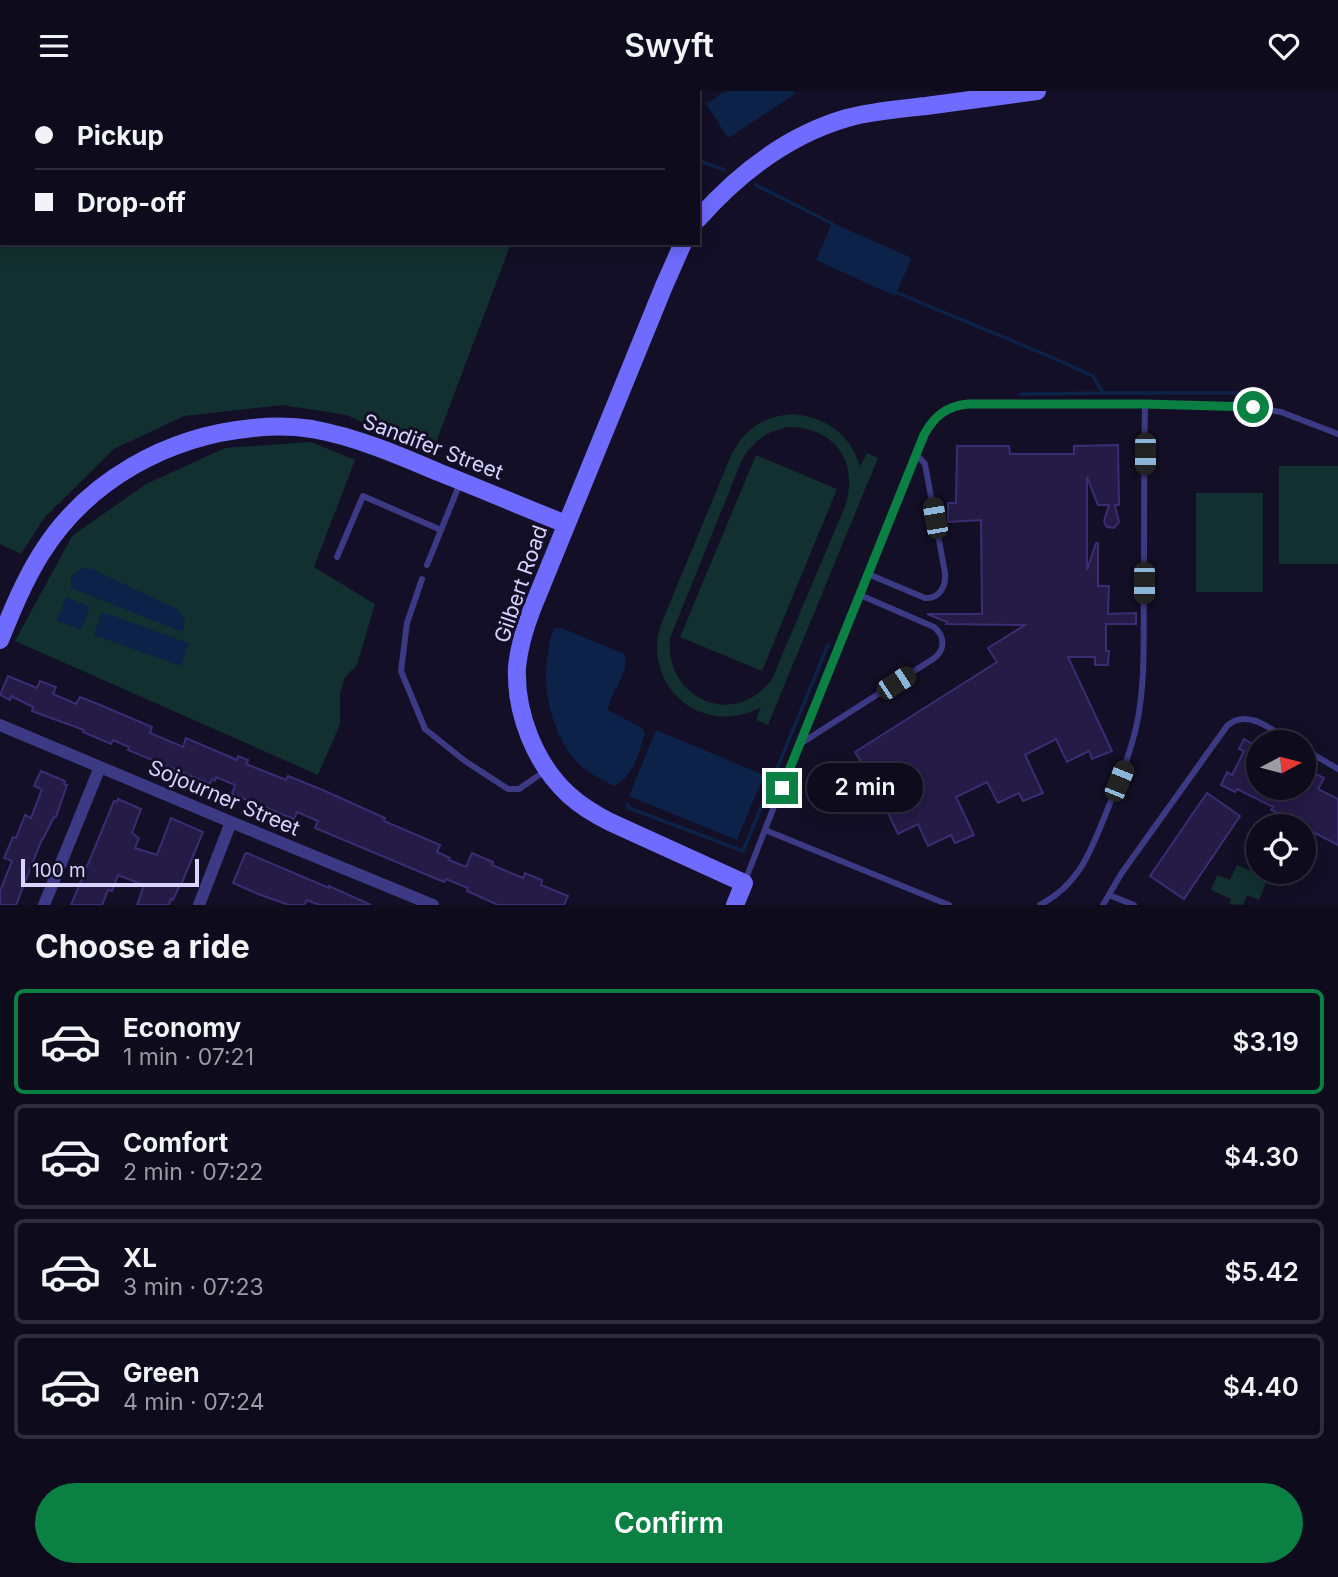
<!DOCTYPE html>
<html lang="en">
<head>
<meta charset="utf-8">
<style>
  :root { --surface:#0e0b1c; --page:#1c1929; --text:#f1f3f6; --muted:#9b9ba3; --line:#2e2b3b; --accent:#0b8043 }
  body { margin:0; font-family:Inter,sans-serif; background:var(--page); color:var(--text); height:100vh; display:flex; flex-direction:column; font-size:26px; white-space:nowrap }
  * { box-sizing:border-box; margin:0 }
  p { font-size:23px; color:var(--muted) }
  .icon { flex:none; width:38px; height:38px; fill:none; stroke:currentColor; stroke-width:2; stroke-linecap:round; stroke-linejoin:round }
  .map { position:relative; height:814px; overflow:hidden }
  .sheet { display:flex; flex-direction:column; background:var(--surface); flex:1 }
  .sheet>* { flex:none }
  .guide { position:absolute; left:0px; top:0px; width:700px; height:154px; box-shadow:0 4px 18px #0003,0 0 0 2px var(--line); display:grid; align-content:center; height:154px; padding:0 35px; background:var(--surface) }
  .needle { width:46px; rotate:83deg }
  .tools { position:absolute; left:1246px; top:639px; display:grid; gap:14px }
  .tools a { display:grid; place-items:center; width:70px; height:70px; border-radius:50%; background:var(--surface); box-shadow:0 4px 18px #0003,0 0 0 2px var(--line); font-size:35px }
  .scale { position:absolute; left:21px; bottom:18px; width:178px; box-sizing:border-box; padding-left:7px; border:4px solid #d9d4ff; border-top:0; font-size:19px; line-height:24px; white-space:nowrap; color:#d9d4ff; -webkit-text-stroke:5px #130f26; paint-order:stroke }
  .end { position:absolute; width:32px; height:32px; margin:-16px; border:9px solid #0b8043; background:#fff; box-shadow:0 0 0 4px #fff }
  .from { border-radius:50% }
  .bubble { position:absolute; height:49px; border-radius:24px; background:var(--surface); box-shadow:0 4px 18px #0003,0 0 0 2px var(--line); font-size:23px; font-weight:600; line-height:49px; text-align:center }
  .car { position:absolute; width:21px; height:42px; margin:-21px -10px; border-radius:9px; box-shadow:0 0 5px 2px #0007; background:linear-gradient(#222 24%,#8ab4d8 0 40%,#222 0 76%,#8ab4d8 0 86%,#222 0) }
  .guide b { display:flex; align-items:center; gap:24px; height:66px; font-size:26px }
  .guide b+b { border-top:2px solid var(--line) }
  .guide i { width:18px; height:18px; background:var(--text) }
  ul { padding:0; list-style:none }
  li { display:flex; align-items:center; gap:21px; height:105px; margin:0 14px 10px; padding:0 21px; border:4px solid var(--line); border-radius:10px }
  li div { flex:1 }
  li b { display:block; font-size:26px }
  li em { font-style:normal; font-weight:600 }
  li.active { border-color:var(--accent) }
  li>.icon { width:63px; height:63px; stroke-width:1.5 }
  h2 { padding:0 35px; font-size:32px; line-height:84px }
  .button { display:flex; gap:14px; margin-top:auto; padding:14px 35px }
  .button a { flex:1; height:80px; border-radius:42px; background:var(--accent); color:#fff; font-size:28px; font-weight:600; line-height:80px; text-align:center }
  header { display:flex; justify-content:space-between; align-items:center; height:91px; padding:0 35px; background:var(--surface); font-size:32px; font-weight:600 }
  .map>svg:first-child { display:block }
  .green { fill:#12302f; fill-rule:evenodd }
  .water { fill:#0c2248 }
  .lines { fill:none; stroke-linecap:round; stroke-linejoin:round }
  .stream { stroke:#0c2248; stroke-width:3.5 }
  .river { stroke:#0c2248; stroke-width:21 }
  .building { fill:#241b47; stroke:#3b2d73; stroke-width:2 }
  .lane { stroke:#3d3a85; stroke-width:6 }
  .street { stroke:#3d3a85; stroke-width:12 }
  .secondary { stroke:#6f6bff; stroke-width:18 }
  .route { stroke:#0b8043; stroke-width:9 }
  .labels { text-anchor:middle; stroke-width:6; stroke-linejoin:round; paint-order:stroke }
  .street-label { font-size:21px; fill:#d9d4ff; stroke:#130f26 }
</style>
</head>
<body>
<header><svg class="icon" aria-label="menu" viewBox="0 0 24 24"><path d="M4 6h16M4 12h16M4 18h16"/></svg>Swyft<svg class="icon" aria-label="heart" viewBox="0 0 24 24"><path d="M12 20l-8-8c-3-5 5-10 8-4 3-6 11-1 8 4z"/></svg></header>
<div class="map">
<svg width="1338" height="814" viewBox="0 0 1338 814">
  <rect width="100%" height="100%" fill="#130f26"/>
  <path class="green" d="M0,0H567V2H2V152H511L431,365L347,324L282,314L184,325L114,358L44,427L21,463L0,453Z
    M793,323C826,326 850,343 860,375L867,362L878,367L768,634L756,629L761,616C705,647 643,598 660,536L732,362C746,337 764,325 793,323ZM788,336C834,336 858,369 846,413L772,588C735,639 664,608 670,547L742,369C753,350 767,340 788,336Z
    M311,351L355,369L314,476L375,513L357,574L345,586L340,603V633L318,684L15,550L72,445L146,393L225,357Z
    M756,364L837,398L762,580L680,546Z
    M1279,375H1338V473H1279Z
    M1196,402H1263V501H1196Z
    M1237,774L1268,787L1259,809L1247,804L1243,814L1229,813L1231,808L1211,799L1217,784L1230,789Z"/>
  <path class="water" d="M725,0H793L795,3L728,47L706,13Z
    M832,132L912,167L895,205L816,169Z
    M82,477L92,478L177,518L185,529L183,541L71,497V485Z
    M66,506L90,516L81,539L57,530Z
    M102,521L189,552L181,575L94,544Z
    M555,537H562L624,563C631,583 610,600 608,619L642,637L645,642C640,661 632,687 614,695C602,689 591,683 581,675C555,651 542,603 547,569C549,558 549,546 555,537Z
    M656,639L764,684L737,749L629,705Z"/>
  <g class="lines">
    <path class="stream" d="M543,0L547,2
      M698,69L724,79
      M756,94L833,133
      M895,201L1044,263L1093,285L1103,302H1243
      M1021,303L1103,302
      M627,713L629,717L743,760L828,554"/>
    <path class="river" d="M152,2L156,0
      M0,18L2,17"/>
  </g>
  <path class="building" d="M1118,354L1119,414H1115L1119,431L1114,437L1107,436L1105,433L1104,430L1109,414H1098L1087,386V479L1096,452H1098V495H1109L1108,523L1136,522V533H1106V560H1109L1108,574H1095V566H1068L1112,660L1092,668L1089,660L1067,671L1056,648L1025,664L1043,702L1023,710L1019,702L998,712L987,691L956,706L974,744L955,752L951,744L928,755L918,733L898,743L872,688L855,661L997,571L988,557L1025,534L946,533L947,531L927,523H982L981,429L948,431V412H956L957,355H1009L1010,363H1074V355Z
    M8,585L37,597L40,590L56,596L53,603L76,613L80,606L98,613L152,636L150,642L183,656L186,647L237,669L238,665L248,669L246,673L286,689L288,685L325,700L385,727L384,730L440,754L437,761L450,767L449,769L466,776L472,762L493,771L492,774L523,787L525,782L542,789L541,794L568,805L564,814H498L467,800L468,797L446,788L444,791L315,737L318,730L297,721L294,728L232,703L235,694L216,686L215,690L212,688L210,693L128,659L129,656L113,649L111,653L83,641L84,639L32,620L33,616L11,605L10,609L0,604Z
    M1244,648L1258,656V696H1304V677L1324,687L1318,698L1338,708V754L1271,719L1273,716L1237,698L1235,701L1221,694L1227,681L1232,684L1244,660L1239,658Z
    M41,680L65,690L64,693L67,694L56,726H54L43,748H42L16,814H0V800L12,770L4,767L13,746L16,747L25,724L31,727L42,698L34,695Z
    M1207,702L1240,725L1184,808L1150,785Z
    M118,708L141,718L132,742L139,747L135,757L157,764L171,727L203,741L181,794H180L173,809L171,808L169,814H137L144,794L118,784L112,800L108,799L102,814H71L114,710L117,711Z
    M247,762L329,797V795L371,814H319L307,809L304,814H289L258,803L233,792L245,763Z"/>
  <g class="lines">
    <path class="lane" d="M337,466L363,405L441,439
      M427,474L460,392
      M868,483L925,507C940,508 946,495 945,482L925,373L916,363
      M422,488L407,532L401,580L425,638L465,670L508,698H519L545,680
      M800,653L933,568C946,559 945,545 934,536L860,504
      M1304,658L1338,678
      M765,739L949,814
      M745,790L798,654L924,344C934,325 947,315 968,313H1145L1244,315L1281,321L1338,343
      M1109,804L1134,814
      M1040,814C1078,794 1089,764 1104,727C1117,695 1130,665 1137,632C1146,589 1143,543 1144,499C1144,437 1144,375 1145,313
      M1103,814L1121,783L1227,635C1247,616 1273,640 1292,651"/>
    <path class="street" d="M0,634L231,731L433,814
      M44,814L100,676
      M199,814L231,731"/>
    <path class="secondary" d="M698,128C738,83 788,44 847,27C872,20 899,18 926,15C963,10 1000,5 1037,0
      M683,152L664,195L532,518C525,536 519,556 517,576C515,622 535,673 569,704C581,715 596,724 610,731L744,792L735,814
      M0,549C12,520 24,490 41,463C87,389 168,345 253,337C272,335 293,335 312,338C356,346 396,363 438,381C481,398 523,416 566,433"/>
  </g>
  <g class="lines">
    <path class="route" d="M782,697L924,344C934,325 947,315 968,313H1145L1253,316"/>
  </g>
  <g class="labels">
    <g class="street-label">
      <text transform="translate(433 356) rotate(21)" y="7">Sandifer Street</text>
      <text transform="translate(521 493) rotate(-71)" y="7">Gilbert Road</text>
      <text transform="translate(224 707) rotate(23)" y="7">Sojourner Street</text>
    </g>
  </g>
</svg>
<div class="tools">
<a><svg class="needle" viewBox="-14 -14 28 28"><path d="M0-13l5 13h-10z" fill="#e53935"/><path d="M0 13l5-13h-10z" fill="#9b9ba3"/></svg></a>
<a><svg class="icon" aria-label="locate" viewBox="0 0 24 24"><circle cx="12" cy="12" r="6"/><path d="M12 2v4M12 18v4M2 12h4M18 12h4"/></svg></a>
</div>
<div class="scale">100 m</div>
<i class="end from" style="left:1253px;top:316px"></i>
<i class="end" style="left:782px;top:697px"></i>
<div class="bubble" style="left:807px;top:672px;width:116px">2 min</div>
<i class="car" style="left:1145px;top:363px;rotate:180deg"></i>
<i class="car" style="left:935px;top:427px;rotate:350deg"></i>
<i class="car" style="left:1144px;top:492px;rotate:180deg"></i>
<i class="car" style="left:896px;top:592px;rotate:57deg"></i>
<i class="car" style="left:1119px;top:690px;rotate:22deg"></i>
<div class="guide">
<b><i class="from"></i>Pickup</b>
<b><i></i>Drop-off</b>
</div>
</div>
<section class="sheet">
<h2>Choose a ride</h2>
<ul>
<li class="active"><svg class="icon" aria-label="car" viewBox="0 0 24 24"><path d="M5 17H2v-5l4-1 3-4h7l3 4 3 1v5h-3M9 17h6M6 11h13"/><circle cx="7" cy="17" r="2"/><circle cx="17" cy="17" r="2"/></svg><div><b>Economy</b><p>1 min · 07:21</p></div><em>$3.19</em></li>
<li><svg class="icon" aria-label="car" viewBox="0 0 24 24"><path d="M5 17H2v-5l4-1 3-4h7l3 4 3 1v5h-3M9 17h6M6 11h13"/><circle cx="7" cy="17" r="2"/><circle cx="17" cy="17" r="2"/></svg><div><b>Comfort</b><p>2 min · 07:22</p></div><em>$4.30</em></li>
<li><svg class="icon" aria-label="car" viewBox="0 0 24 24"><path d="M5 17H2v-5l4-1 3-4h7l3 4 3 1v5h-3M9 17h6M6 11h13"/><circle cx="7" cy="17" r="2"/><circle cx="17" cy="17" r="2"/></svg><div><b>XL</b><p>3 min · 07:23</p></div><em>$5.42</em></li>
<li><svg class="icon" aria-label="car" viewBox="0 0 24 24"><path d="M5 17H2v-5l4-1 3-4h7l3 4 3 1v5h-3M9 17h6M6 11h13"/><circle cx="7" cy="17" r="2"/><circle cx="17" cy="17" r="2"/></svg><div><b>Green</b><p>4 min · 07:24</p></div><em>$4.40</em></li>
</ul>
<div class="button"><a>Confirm</a></div>
</section>
</body>
</html>
